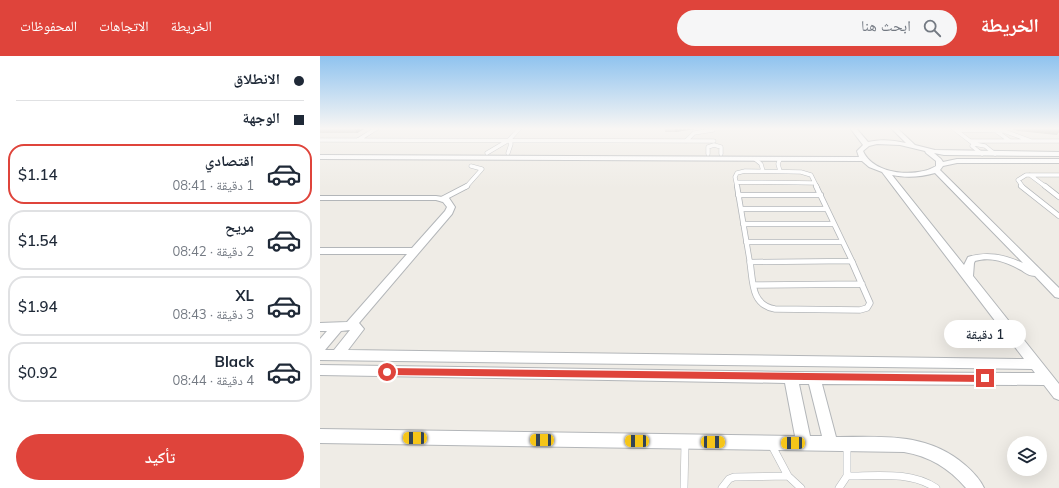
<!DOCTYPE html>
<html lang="ar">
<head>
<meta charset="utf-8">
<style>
  :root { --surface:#fff; --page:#f6f6f7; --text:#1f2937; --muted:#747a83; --line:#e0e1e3; --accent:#df443b }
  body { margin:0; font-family:Mulish,"Noto Naskh Arabic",sans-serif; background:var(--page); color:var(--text); direction:rtl; height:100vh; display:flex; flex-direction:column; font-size:15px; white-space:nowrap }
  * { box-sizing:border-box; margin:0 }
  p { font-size:13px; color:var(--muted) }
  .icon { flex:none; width:22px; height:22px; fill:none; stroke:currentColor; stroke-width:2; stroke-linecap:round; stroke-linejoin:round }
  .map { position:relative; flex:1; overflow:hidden; direction:ltr }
  .side { display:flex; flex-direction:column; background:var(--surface); width:320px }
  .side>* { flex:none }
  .guide { display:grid; align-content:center; height:88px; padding:0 16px; background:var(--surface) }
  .fabs { position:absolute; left:687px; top:380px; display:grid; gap:8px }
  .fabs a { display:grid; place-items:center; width:40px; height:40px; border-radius:50%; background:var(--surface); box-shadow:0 4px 16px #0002; font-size:20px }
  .end { position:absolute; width:18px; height:18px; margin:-9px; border:5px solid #df443b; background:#fff; box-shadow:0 0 0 2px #fff }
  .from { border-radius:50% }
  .bubble { position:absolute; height:28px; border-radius:14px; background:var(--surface); box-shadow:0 4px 16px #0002; font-size:13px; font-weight:600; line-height:28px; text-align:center; direction:rtl }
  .car { position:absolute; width:12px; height:24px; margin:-12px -6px; border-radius:5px; box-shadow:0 0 3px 1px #0007; background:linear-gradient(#f5c518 24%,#345 0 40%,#f5c518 0 76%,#345 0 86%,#f5c518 0) }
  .guide b { display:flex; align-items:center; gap:14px; height:38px; font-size:15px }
  .guide b+b { border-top:1px solid var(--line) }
  .guide i { width:10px; height:10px; background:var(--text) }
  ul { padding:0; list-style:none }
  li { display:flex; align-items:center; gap:12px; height:60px; margin:0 8px 6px; padding:0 8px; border:2px solid var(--line); border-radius:16px }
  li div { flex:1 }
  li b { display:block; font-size:15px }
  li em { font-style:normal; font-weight:600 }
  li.active { border-color:var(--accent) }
  li>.icon { width:36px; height:36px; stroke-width:1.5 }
  .action { display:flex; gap:8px; margin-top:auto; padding:8px 16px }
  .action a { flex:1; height:46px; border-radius:24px; background:var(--accent); color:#fff; font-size:16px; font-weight:600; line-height:46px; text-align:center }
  header { display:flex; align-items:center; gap:24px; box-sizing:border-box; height:56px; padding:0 20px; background:var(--accent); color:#fff }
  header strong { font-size:19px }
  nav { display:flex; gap:22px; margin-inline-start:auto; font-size:14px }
  .search { width:280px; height:36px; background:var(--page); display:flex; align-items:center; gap:10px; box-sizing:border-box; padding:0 14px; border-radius:22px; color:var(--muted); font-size:15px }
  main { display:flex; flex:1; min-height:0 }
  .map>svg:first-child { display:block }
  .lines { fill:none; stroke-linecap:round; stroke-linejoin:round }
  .lane-far3-casing { stroke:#b3b6b9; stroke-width:4.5 }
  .lane-far2-casing { stroke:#b3b6b9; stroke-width:6 }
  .lane-far1-casing { stroke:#b3b6b9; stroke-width:7 }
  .lane-casing { stroke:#b3b6b9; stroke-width:8 }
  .street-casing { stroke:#b3b6b9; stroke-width:2 }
  .lane-far3 { stroke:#fff; stroke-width:3.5 }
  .lane-far2 { stroke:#fff; stroke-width:4.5 }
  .lane-far1 { stroke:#fff; stroke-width:5.5 }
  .lane { stroke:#fff; stroke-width:7 }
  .street { fill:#fff; fill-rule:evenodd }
  .wall { fill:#aeaba7 }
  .shaded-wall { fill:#8d8b88 }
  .route { fill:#df443b }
</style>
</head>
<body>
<header>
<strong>الخريطة</strong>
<div class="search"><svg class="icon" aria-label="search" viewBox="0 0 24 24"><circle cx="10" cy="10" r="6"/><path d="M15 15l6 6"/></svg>ابحث هنا</div>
<nav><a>الخريطة</a><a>الاتجاهات</a><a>المحفوظات</a></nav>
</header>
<main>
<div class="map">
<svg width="739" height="432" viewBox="0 0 739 432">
  <rect width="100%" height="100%" fill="#efece6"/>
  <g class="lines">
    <defs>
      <path id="lane-far3" d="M633,72L654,88L665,90L675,98
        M636,74L684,75L711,85
        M676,75L690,85
        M0,84L394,85
        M38,84L57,72
        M366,85L374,77L393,74
        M650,85H739
        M654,88L652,90L662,98
        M167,97L189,84L200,72
        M188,97L191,88L189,84
        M388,98V91L394,89L401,91V98
        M435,103L441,108L443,115
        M460,103L458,108L460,115
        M710,119L726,131
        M416,126L495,127
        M146,131L162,113L151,110
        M417,131L415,121L417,117L425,115L481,116L491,119L497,131
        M703,131L698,124L706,119H739"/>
      <path id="lane-far2" d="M417,130L430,207
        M496,130L533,207
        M701,130L739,160
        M725,130L739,141
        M418,139H501
        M122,143L147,130
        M421,153H507
        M423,168H514
        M426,186H522
        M430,206L531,205"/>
      <path id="lane-far1" d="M430,206C433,226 431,249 455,253L540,254L547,252L550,247L532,206
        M434,229L542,228"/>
      <path id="lane" d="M451,388L468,420L481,432
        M527,420C556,420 590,415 616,432
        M364,432L365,387
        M402,432L409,423L414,421L468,420
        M519,432L527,420V389"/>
      <path id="street" d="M530,72H536L548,86C561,83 573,84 586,87L571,72H577L595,89L615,94L739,96V100L624,99L614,97L621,103L623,106L637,103H739V107H637L623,110L620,114L739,232V242L735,241L715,220C710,220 705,217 701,214C686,206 671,200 655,205L654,207L653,220L739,328V344L734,342L724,329L502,328L516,381C563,381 607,376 645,409C652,415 660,423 664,432H646C629,412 609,400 584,396L0,387V373L475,380L465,327L0,319V309L471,316L715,317L712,313L0,304V283L7,275H0V267L27,266L87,198H0V192H92L125,155L127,151L123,146L116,144H0V140H116L129,142L135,151L132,158L39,267L44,273L28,294L704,303L562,116L549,111L542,105L0,103V99L539,101L537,95L543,89ZM557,88L580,89L605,95L606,97L616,105V110C597,122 553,119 543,95L549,90ZM615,117L703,207C684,199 668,195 648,201L644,209L572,119C586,122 601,121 615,117ZM30,274L14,294H5L21,275ZM479,328H489L502,380H490Z"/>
    </defs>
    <use href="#lane-far3" class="lane-far3-casing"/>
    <use href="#lane-far2" class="lane-far2-casing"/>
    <use href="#lane-far1" class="lane-far1-casing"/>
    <use href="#lane" class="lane-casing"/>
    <use href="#street" class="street-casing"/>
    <use href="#lane-far3" class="lane-far3"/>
    <use href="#lane-far2" class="lane-far2"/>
    <use href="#lane-far1" class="lane-far1"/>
    <use href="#lane" class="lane"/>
    <use href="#street" class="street"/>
  </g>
  <path class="wall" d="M0,72H46L37,77H0Z
    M320,72H378L376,73L355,76H345V72Z
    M689,72H739V76L737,79L698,75Z"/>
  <path class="shaded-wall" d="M34,72H46L37,77Z
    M355,72H378L376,73L355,76Z"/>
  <linearGradient id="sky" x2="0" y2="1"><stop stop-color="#8fc3ef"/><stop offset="0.55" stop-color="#f8f6f4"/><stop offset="1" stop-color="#f8f6f4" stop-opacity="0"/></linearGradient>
  <rect width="739" height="132" fill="url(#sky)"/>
  <path class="route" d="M67,312L665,319L669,322L665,326L67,319L63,316Z"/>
</svg>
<div class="fabs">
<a><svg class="icon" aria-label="layers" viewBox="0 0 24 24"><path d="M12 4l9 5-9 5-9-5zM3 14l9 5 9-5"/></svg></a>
</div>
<i class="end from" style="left:67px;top:316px"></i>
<i class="end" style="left:665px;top:322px"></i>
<div class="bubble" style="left:624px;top:264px;width:82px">1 دقيقة</div>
<i class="car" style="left:95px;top:382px;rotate:271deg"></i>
<i class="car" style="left:222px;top:384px;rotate:271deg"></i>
<i class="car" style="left:317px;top:385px;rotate:271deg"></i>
<i class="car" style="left:393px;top:386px;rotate:91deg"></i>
<i class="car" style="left:473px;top:387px;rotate:270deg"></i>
</div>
<section class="side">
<div class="guide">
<b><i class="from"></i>الانطلاق</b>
<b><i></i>الوجهة</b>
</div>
<ul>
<li class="active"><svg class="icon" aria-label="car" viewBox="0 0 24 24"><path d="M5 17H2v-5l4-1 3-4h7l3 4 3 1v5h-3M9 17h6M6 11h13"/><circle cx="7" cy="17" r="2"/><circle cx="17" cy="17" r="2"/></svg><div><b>اقتصادي</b><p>1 دقيقة · 08:41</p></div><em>$1.14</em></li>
<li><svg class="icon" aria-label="car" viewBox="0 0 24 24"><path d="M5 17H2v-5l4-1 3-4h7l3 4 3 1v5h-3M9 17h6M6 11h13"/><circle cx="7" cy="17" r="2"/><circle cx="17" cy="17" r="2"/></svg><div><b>مريح</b><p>2 دقيقة · 08:42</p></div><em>$1.54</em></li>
<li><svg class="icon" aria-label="car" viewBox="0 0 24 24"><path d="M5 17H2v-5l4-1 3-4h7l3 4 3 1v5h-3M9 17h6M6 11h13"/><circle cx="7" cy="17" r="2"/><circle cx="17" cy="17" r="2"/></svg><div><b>XL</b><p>3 دقيقة · 08:43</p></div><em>$1.94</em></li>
<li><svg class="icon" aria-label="car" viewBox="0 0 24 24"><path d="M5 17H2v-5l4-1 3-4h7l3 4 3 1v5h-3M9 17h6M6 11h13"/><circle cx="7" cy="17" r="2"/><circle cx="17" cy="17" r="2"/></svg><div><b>Black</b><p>4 دقيقة · 08:44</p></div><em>$0.92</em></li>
</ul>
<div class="action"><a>تأكيد</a></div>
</section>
</main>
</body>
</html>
